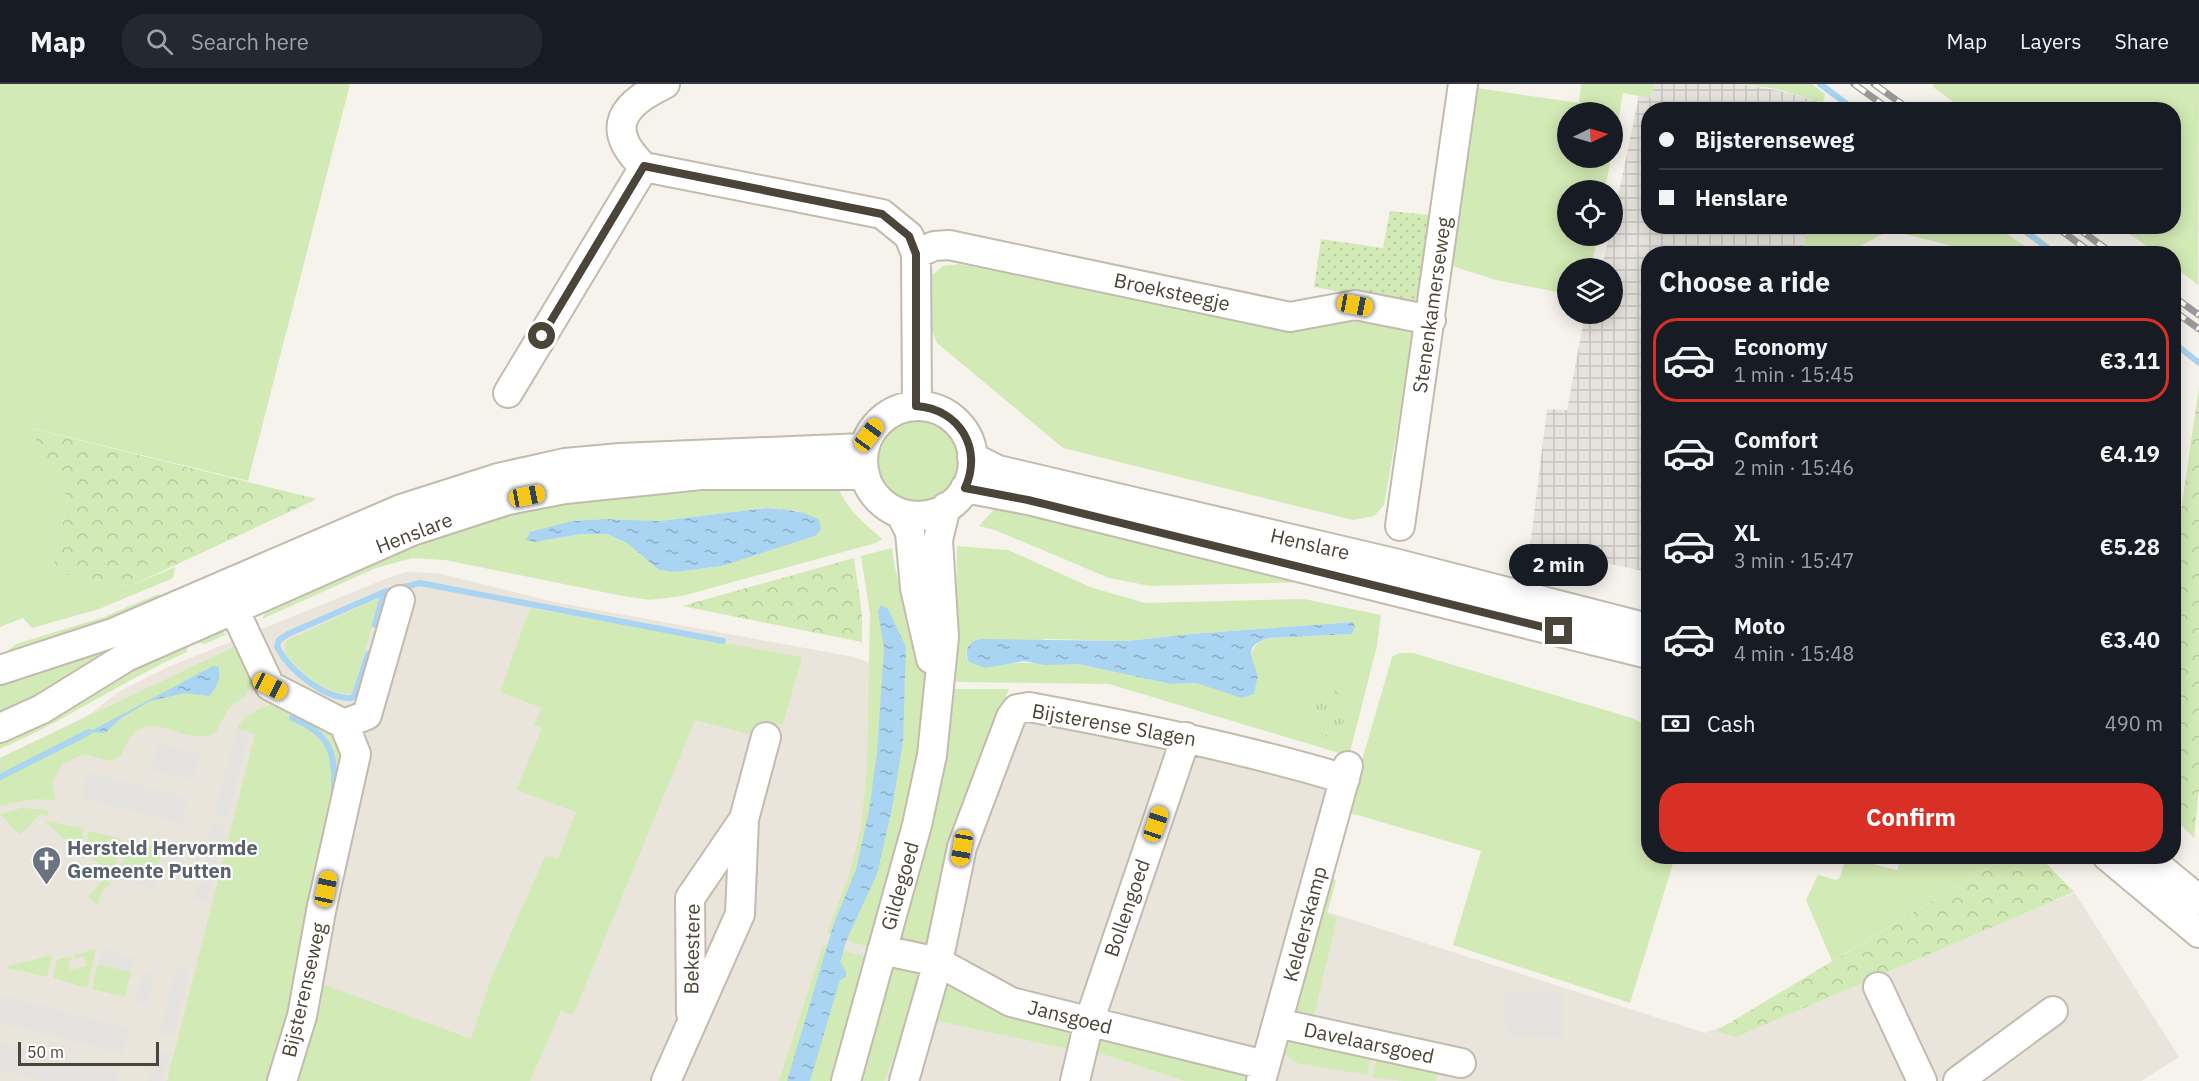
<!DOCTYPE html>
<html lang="en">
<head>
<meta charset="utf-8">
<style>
  :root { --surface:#171b24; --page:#242831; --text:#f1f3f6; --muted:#9ea1a6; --line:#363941; --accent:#d93025 }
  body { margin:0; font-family:"IBM Plex Sans",sans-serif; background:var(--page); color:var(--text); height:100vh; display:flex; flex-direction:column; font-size:22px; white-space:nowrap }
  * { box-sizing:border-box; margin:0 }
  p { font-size:20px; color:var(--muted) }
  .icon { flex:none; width:33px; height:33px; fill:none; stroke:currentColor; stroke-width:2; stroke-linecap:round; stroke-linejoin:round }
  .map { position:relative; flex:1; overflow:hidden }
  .side { position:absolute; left:1641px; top:162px; width:540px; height:618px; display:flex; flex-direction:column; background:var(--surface); border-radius:24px; box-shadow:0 3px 15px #0003 }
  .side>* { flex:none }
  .hud { position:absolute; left:1641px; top:18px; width:540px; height:132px; border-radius:24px; box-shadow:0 3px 15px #0003; display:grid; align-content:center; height:132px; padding:0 18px; background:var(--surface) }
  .needle { width:39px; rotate:85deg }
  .buttons { position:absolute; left:1557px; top:18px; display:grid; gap:12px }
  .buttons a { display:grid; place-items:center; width:66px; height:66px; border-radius:50%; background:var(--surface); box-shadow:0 3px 15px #0003; font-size:30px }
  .scale { position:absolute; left:18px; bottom:15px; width:141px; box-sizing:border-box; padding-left:6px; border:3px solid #4b4439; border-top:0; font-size:16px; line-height:21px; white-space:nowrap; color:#4b4439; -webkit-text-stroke:4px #fff; paint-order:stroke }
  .end { position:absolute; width:27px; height:27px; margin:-14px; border:8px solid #4b4439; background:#fff; box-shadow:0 0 0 3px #fff }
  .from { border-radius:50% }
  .bubble { position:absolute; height:42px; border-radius:21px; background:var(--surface); box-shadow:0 3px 15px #0003; font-size:20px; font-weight:700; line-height:42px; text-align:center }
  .car { position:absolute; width:18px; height:36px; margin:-18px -9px; border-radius:8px; box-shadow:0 0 4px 2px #0007; background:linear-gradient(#f5c518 24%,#345 0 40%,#f5c518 0 76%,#345 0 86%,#f5c518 0) }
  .hud b { display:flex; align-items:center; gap:21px; height:57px; font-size:22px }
  .hud b+b { border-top:2px solid var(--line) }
  .hud i { width:15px; height:15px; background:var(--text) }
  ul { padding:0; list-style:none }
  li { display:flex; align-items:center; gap:18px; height:84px; margin:0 12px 9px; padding:0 6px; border:3px solid transparent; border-radius:24px }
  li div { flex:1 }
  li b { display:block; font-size:22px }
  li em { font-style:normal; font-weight:700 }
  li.selected { border-color:var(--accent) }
  li>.icon { width:54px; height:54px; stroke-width:1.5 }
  h2 { padding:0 18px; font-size:27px; line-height:72px }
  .pay { display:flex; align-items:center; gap:15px; height:66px; padding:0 18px; font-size:22px }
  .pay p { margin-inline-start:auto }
  .cta { display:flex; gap:12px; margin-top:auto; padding:12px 18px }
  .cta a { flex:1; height:69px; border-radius:24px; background:var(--accent); color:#fff; font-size:24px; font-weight:700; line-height:69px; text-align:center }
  header { display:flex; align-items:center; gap:36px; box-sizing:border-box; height:84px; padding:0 30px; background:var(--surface); border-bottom:2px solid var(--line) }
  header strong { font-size:28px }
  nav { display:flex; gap:33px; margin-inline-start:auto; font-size:21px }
  .search { width:420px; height:54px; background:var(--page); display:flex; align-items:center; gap:15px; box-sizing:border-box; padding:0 21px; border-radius:24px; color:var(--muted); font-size:22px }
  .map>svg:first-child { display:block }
  .residential { fill:#eae5da }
  .industrial { fill:url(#industrial-grid) }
  .grass { fill:#d2eab5; fill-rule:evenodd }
  .forest { fill:url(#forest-crowns) }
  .park { fill:url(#park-tufts) }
  .garden { fill:url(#garden-dots) }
  .parking { fill:#e5e3e0 }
  .water { fill:url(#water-ripples) }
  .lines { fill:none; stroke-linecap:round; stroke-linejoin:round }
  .stream { stroke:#a9d4f2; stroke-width:6 }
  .minor-casing { stroke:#c2bbae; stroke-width:32 }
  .minor { stroke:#fff; stroke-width:28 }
  .rail-casing { stroke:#9a9a9a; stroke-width:7 }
  .rail { stroke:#fff; stroke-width:4.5; stroke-dasharray:14; stroke-linecap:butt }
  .route { stroke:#4b4439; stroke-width:8 }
  .labels { text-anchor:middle; stroke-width:4.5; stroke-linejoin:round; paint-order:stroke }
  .street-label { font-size:20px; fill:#4b4439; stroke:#fff }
  .worship-label { font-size:20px; font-weight:bold; fill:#5b616d; stroke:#fff; text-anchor:start }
</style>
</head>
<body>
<header>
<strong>Map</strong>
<div class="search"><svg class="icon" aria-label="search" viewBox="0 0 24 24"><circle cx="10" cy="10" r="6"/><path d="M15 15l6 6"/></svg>Search here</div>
<nav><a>Map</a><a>Layers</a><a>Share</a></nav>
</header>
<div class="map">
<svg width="2199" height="997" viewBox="0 0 2199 997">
  <defs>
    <pattern id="industrial-grid" width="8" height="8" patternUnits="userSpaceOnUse" patternTransform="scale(1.5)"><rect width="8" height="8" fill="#e6e2dd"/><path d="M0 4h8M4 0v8" fill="none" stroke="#c7c3be"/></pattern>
    <pattern id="forest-crowns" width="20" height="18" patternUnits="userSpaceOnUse" patternTransform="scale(1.5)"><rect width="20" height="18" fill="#d2eab5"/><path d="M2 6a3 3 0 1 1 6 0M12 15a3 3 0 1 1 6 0" fill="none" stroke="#b6ca9c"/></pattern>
    <pattern id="park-tufts" width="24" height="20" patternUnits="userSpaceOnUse" patternTransform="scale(1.5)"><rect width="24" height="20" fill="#d2eab5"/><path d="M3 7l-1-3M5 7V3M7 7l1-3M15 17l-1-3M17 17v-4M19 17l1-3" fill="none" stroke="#b6ca9c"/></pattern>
    <pattern id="garden-dots" width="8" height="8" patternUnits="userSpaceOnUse" patternTransform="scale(1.5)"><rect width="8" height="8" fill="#d2eab5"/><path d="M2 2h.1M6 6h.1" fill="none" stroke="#b6ca9c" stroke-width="1.8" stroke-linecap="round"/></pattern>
    <pattern id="water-ripples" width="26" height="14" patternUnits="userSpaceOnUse" patternTransform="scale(1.5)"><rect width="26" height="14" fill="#a9d4f2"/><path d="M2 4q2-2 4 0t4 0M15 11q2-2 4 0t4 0" fill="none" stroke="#8caec5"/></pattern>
  </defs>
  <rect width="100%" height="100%" fill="#f6f3ec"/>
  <path class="residential" d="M406,488L437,489L554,518L854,573L958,614L996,617L1052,612L1348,700L1325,827L1705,949L2075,809L2179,973L2141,997H0V674L87,632L122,606L166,584L385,495Z"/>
  <path class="industrial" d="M1654,0H1740L1781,7L1823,19L1822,26H1648V142L1807,143L1803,169L1648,170V488L1530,463L1547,325L1567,326L1585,230H1612V184H1602L1609,152H1612L1613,136L1639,12L1651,13Z"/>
  <path class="grass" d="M0,0H350L248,397L31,344L68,415L53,488L130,502L175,483L173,494L99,525L32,544L23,534L0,543Z
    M1581,0H1654L1651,14L1623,9L1613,68L1612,28H1568V74H1611L1605,106H1568V152H1597L1591,184H1568L1567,210L1496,196L1446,180L1470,3L1579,19Z
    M1742,0H1812L1825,10L1823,19L1833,25H1822L1823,19L1777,5Z
    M1934,0H2199L2198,201L2174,182V170L2156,169L2120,143L2174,142V26L1963,25L1933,3Z
    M1807,142L1997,143L2035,169H1979L1890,146L1848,169H1803Z
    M959,180L1291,245L1344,233L1414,248L1384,421L1374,432L1353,436L1063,364L937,259L932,247L931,192L943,182Z
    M877 376a42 42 0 1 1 84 0a42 42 0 1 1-84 0Z
    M836,396C843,423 862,437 882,455L876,459L682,512L650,516L623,512L445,476L412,474L376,484L262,535L268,523L408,456L542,416L709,407L737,402ZM767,424L798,427L815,452L722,482L675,488L659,486L627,459L607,450H582L535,458L572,437L604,435L660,437Z
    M999,420L1310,498L1150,502L1109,494L995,446L979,442Z
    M957,462L1008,466L1090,503L1145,519L1304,515L1381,531L1377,562L1349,672L1109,600L956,598ZM1353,538L1352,550L1269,554C1248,561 1248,574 1258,592L1254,610L1196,599L1171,600L1078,580L969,578L966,573L967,564L1046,555L1127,557L1191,550Z
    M892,464C896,512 925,551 927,600C928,627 922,655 917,681C905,743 887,802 869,863L827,850L851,785L861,744L867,687L870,530L861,472Z
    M158,510L167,515L1,578L5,569L16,560L104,533Z
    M381,513L352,609C328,614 298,586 285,569L286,557Z
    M530,524L802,573L783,640L757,641L753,651L695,636L573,931L561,926L530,997H291L317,898L471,955L491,895L545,772L558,775L576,728L516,706L542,644L534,641L542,624L500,608Z
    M170,532L0,639V592Z
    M218,546L227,550L205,560L197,558L194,551Z
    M188,559L187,568C122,597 65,637 0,665V652L88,606Z
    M240,560L253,594L251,603L246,611L228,625L216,648C182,668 144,609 121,672L109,677L84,670L62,680L52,699L56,716L31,715L0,722V674Z
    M1399,569H1413L1632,634L1648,642V674L1642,701L1648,717V772L1675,773L1630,919L1453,861L1481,767L1347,728L1392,573Z
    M952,605H1009L949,755L935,849V863L899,857Z
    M281,617L329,640L347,671L274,997H167L255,650L237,645C243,629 266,622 281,617Z
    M21,724L49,726L47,732L40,730L20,751L0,730Z
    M44,736L84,745L79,768Z
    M89,747L122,755L113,794L85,767Z
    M127,756L162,765L156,791L121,782Z
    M1846,773L1897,786L1901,774L1913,778L1916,773H2006L1832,877L1806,816L1818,791L1837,796L1840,793Z
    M105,793L111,801L103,805L97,821L88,813Z
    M1333,794L1336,797L1327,830L1337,834L1311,944L1293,934L1326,795Z
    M823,861L867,873L833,997H779Z
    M96,865L87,904L53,894L57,876L71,872L72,876L68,877L70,886L86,882L84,872L75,875L74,871Z
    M52,871L47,893L5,883Z
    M894,879L922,885L908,935L884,997H855L887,887Z
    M98,880L131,888L125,913L92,905Z
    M943,897L1073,945V966L929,935Z
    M1094,951L1243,982L1255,997H1185L1088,965Z
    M1285,954L1372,971L1367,991L1297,979L1279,966Z
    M1378,972L1439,985L1436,997H1403L1372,993Z"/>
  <path class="forest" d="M2199,303V705L2194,754L2174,735V475Z
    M30,344L317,415L130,502L53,488L68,415Z
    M854,474L862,531V558L682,522Z
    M2006,773H2040L2074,808L1736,953L1716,947Z"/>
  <path class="park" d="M1325,603H1332L1340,611L1347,629L1341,644L1326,653L1318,647C1315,632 1314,614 1325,603Z"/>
  <path class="garden" d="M1390,127L1429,131L1431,136L1421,211L1413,218L1405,219L1314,203L1321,155L1383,164Z"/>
  <path class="parking" d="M237,645L250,648L228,734L214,731Z
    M158,660L200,670L193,697L152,686Z
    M87,688L189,714L182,740L81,715Z
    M213,737L226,741L206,819L193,816Z
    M173,767L184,770L177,799L167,796Z
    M121,782L156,791L152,805L127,798L116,799Z
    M102,862L116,870L134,874L131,888L98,880Z
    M176,884L189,888L173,953L159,949Z
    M143,888L154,891L147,920L136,917Z
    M1504,908H1564V954L1507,953V939H1504Z
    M0,911L130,944L123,970L0,939Z
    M0,958L119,987L117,997H43L0,986Z
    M154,968L168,971L162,997H147Z"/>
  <path class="water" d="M767,424C785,426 803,426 819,436L821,445L815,452L722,482L675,488L659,486L627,459L607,450H582L535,458L526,456L530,448L572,437L604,435L660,437Z
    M881,521L888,525L906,563L903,657L893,720L877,790L847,855L840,878L846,887V893L840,896L810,997H787L834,839L856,786L869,727L877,669L884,564L878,527Z
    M1353,538L1355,543L1352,550L1269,554C1242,562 1252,573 1258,592L1254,610L1242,614L1196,599L1171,600L1078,580L1045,581L1024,577L986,584L969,578C963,567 969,557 981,555L1127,557L1191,550Z
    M213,582L218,583C222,592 216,606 209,612L185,609L150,617L121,634L105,649L89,648Z"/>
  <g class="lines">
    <path class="stream" d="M1820,0L1855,26
      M2018,142L2056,170
      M2174,259L2199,279
      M375,541L384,508
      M368,570L355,610L352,614C324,615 290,587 277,563L279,556L288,550L384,508L420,499L723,557
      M292,634C331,650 336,669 334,709
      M0,693L89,648"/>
    <defs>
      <path id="minor" d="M644,83L882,130L909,152L916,170
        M644,83C603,44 623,20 665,0
        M508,309L644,83
        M917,322L916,170L934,162L949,161L1290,233L1355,221L1431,236
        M863 377a55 55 0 1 1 110 0a55 55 0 1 1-110 0Z
        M972,373L998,386L1028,393L1394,479L1648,544
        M965,404L1028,416L1648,570
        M900,429L910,448L915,504L931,575
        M1400,442L1463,0
        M227,510L270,602L344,640L356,670L321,827L302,932L282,997
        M0,586L113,549L401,425L498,394L565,379L620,374L864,364
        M344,640L367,631L400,516
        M0,644L42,625L126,573L412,447L508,416L565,405L701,391H865
        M2107,772L2199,849
        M2146,772L2199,816
        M882,866L938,878L1011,918L1265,981
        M1878,903L1922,997
        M691,929L690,814L744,735
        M1277,939L1461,979
        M666,997L740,830L744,735L766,653
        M846,997L917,741L932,671L944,553L938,456L946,423
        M904,997L938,878L962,763L1011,633L1017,625L1029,623C1136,643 1241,664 1345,695
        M1075,997L1089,938L1186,653
        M1261,997L1348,682
        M1958,997L2053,927"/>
    </defs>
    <use href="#minor" class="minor-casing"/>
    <use href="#minor" class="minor"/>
    <defs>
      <path id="rail" d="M1854,0L1890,26
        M1874,0L1910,26
        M2055,142L2093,170
        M2075,142L2113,170
        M2174,213L2199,231
        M2174,227L2199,245"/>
    </defs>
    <use href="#rail" class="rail-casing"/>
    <use href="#rail" class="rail"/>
  </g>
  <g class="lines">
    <path class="route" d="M542,252L644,82L882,130L909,152L916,170V322C960,325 983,365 965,404L1028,416L1559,547"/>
  </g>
  <defs>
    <symbol id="church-pin" viewBox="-11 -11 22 30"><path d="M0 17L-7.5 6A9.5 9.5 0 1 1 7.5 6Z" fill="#6b7280" stroke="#fff"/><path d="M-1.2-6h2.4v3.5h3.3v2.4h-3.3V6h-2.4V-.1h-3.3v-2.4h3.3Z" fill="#fff"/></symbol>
  </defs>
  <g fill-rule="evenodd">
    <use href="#church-pin" x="30" y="760" width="33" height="45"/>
  </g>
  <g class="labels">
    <g class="street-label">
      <text transform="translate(1172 208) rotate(12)" y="7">Broeksteegje</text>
      <text transform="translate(1432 221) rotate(-82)" y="7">Stenenkamerseweg</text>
      <text transform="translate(414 449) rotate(-21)" y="7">Henslare</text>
      <text transform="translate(1310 460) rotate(13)" y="7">Henslare</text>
      <text transform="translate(1114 641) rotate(10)" y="7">Bijsterense Slagen</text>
      <text transform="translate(900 802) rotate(-74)" y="7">Gildegoed</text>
      <text transform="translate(1127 824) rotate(-71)" y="7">Bollengoed</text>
      <text transform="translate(1305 840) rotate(-75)" y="7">Kelderskamp</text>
      <text transform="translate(692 865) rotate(-89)" y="7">Bekestere</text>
      <text transform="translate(304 906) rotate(-77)" y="7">Bijsterenseweg</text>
      <text transform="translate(1070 933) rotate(14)" y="7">Jansgoed</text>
      <text transform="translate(1369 959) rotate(12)" y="7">Davelaarsgoed</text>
    </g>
    <g class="worship-label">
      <text x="67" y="771">Hersteld Hervormde<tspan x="67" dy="23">Gemeente Putten</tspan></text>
    </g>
  </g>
</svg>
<div class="buttons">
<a><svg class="needle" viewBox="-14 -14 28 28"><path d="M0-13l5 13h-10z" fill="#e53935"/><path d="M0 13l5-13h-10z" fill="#9ea1a6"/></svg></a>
<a><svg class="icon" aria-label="locate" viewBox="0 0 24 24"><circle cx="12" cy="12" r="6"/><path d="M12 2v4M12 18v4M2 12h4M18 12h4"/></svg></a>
<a><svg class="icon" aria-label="layers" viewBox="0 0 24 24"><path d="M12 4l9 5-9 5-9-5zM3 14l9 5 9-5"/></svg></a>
</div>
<div class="scale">50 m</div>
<i class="end from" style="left:542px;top:252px"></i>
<i class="end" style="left:1559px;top:547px"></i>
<div class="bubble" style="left:1509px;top:460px;width:99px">2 min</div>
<i class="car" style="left:1355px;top:221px;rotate:101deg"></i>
<i class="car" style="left:869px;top:351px;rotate:36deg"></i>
<i class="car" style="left:527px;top:412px;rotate:79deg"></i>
<i class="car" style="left:270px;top:602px;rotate:117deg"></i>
<i class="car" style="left:1156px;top:740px;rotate:19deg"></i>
<i class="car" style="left:962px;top:764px;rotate:190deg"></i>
<i class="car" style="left:326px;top:805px;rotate:12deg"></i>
<div class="hud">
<b><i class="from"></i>Bijsterenseweg</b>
<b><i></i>Henslare</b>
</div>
<section class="side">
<h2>Choose a ride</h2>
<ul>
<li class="selected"><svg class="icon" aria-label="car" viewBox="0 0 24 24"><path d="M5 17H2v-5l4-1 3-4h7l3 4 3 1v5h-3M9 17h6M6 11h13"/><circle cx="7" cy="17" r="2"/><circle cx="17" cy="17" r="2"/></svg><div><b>Economy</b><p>1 min · 15:45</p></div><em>€3.11</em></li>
<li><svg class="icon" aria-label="car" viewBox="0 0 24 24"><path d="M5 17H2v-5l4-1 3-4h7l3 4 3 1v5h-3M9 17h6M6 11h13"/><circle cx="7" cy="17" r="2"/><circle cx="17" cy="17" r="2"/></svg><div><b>Comfort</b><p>2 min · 15:46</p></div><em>€4.19</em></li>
<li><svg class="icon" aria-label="car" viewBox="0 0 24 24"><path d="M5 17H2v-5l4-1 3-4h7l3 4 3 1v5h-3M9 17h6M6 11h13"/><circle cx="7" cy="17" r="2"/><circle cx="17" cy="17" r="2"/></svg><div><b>XL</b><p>3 min · 15:47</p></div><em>€5.28</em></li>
<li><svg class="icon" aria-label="car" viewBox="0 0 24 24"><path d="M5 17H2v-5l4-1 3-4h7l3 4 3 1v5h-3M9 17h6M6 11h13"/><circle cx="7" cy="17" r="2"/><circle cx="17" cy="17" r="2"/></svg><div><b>Moto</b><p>4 min · 15:48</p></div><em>€3.40</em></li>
</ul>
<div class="pay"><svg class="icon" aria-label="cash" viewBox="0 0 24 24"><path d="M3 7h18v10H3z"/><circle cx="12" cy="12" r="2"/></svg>Cash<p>490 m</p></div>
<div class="cta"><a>Confirm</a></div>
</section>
</div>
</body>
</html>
